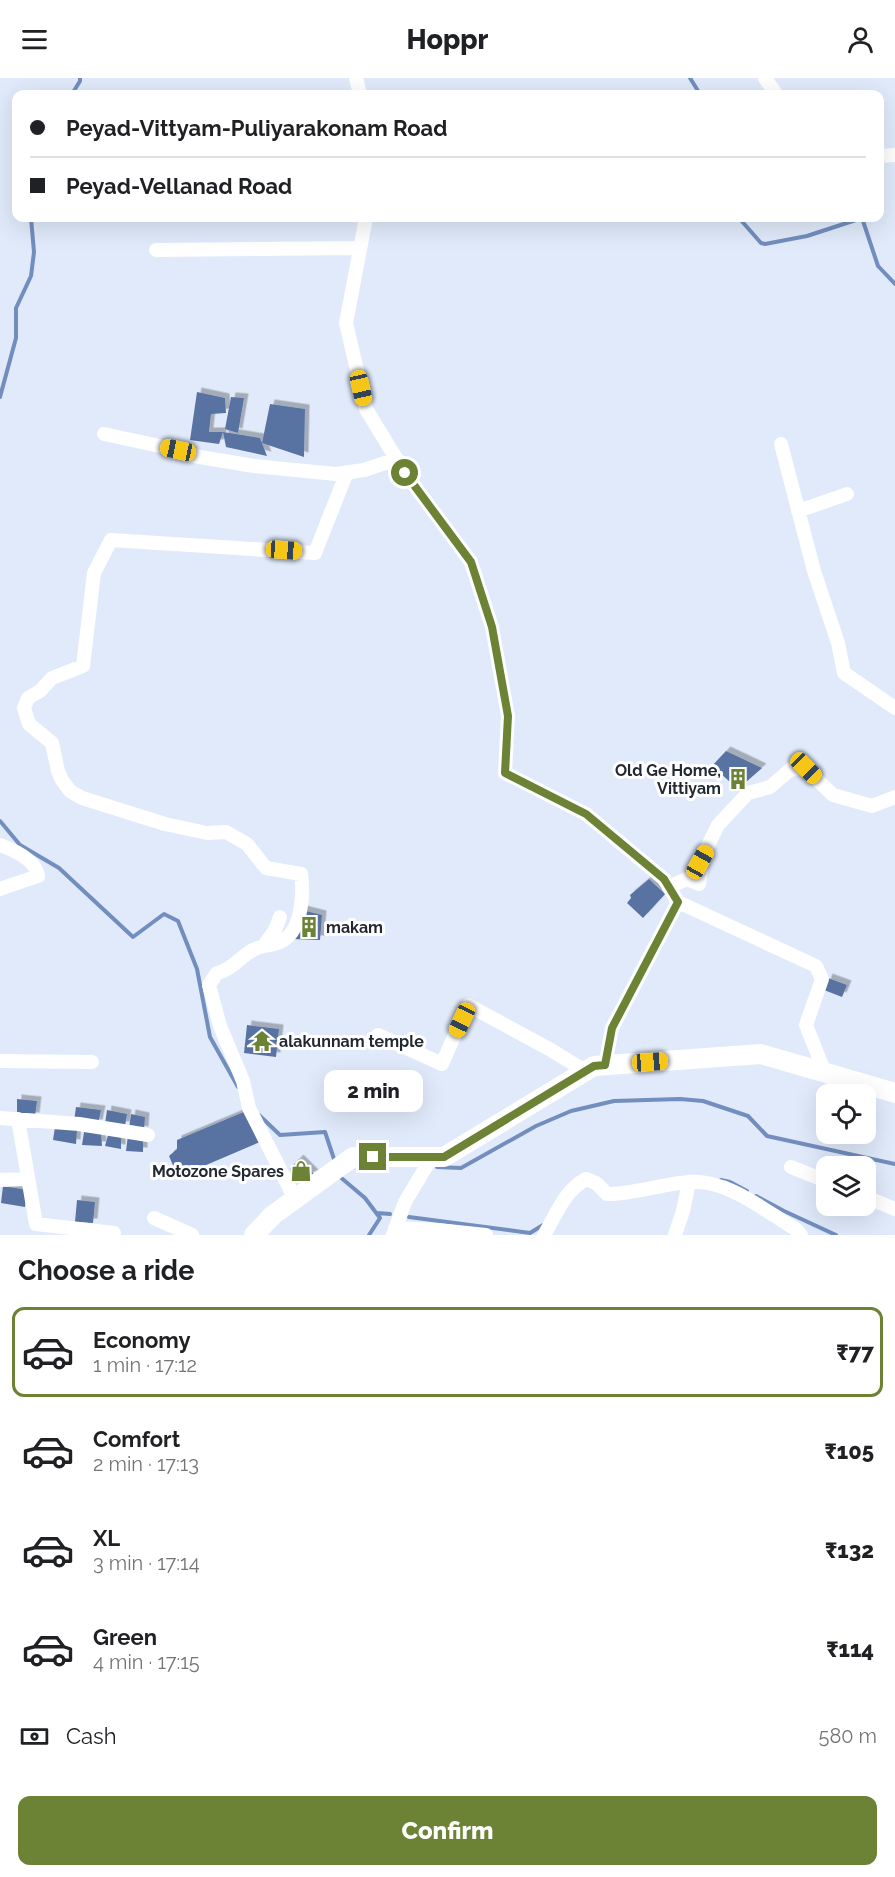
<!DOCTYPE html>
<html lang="en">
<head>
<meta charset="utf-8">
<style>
  :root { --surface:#fff; --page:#f2f2f2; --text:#202124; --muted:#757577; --line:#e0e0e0; --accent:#6c8234 }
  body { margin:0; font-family:Raleway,sans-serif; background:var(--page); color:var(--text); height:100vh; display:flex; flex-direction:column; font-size:22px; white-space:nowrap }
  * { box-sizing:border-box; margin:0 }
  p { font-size:20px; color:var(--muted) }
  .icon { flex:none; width:33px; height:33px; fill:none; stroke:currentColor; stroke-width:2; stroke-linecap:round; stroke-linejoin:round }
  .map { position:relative; height:1157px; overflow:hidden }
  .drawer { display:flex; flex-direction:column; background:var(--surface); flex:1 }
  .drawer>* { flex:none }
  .banner { position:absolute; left:12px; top:12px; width:872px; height:132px; border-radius:12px; box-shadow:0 6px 24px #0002; display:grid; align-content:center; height:132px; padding:0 18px; background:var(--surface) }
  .buttons { position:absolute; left:816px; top:1006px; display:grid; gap:12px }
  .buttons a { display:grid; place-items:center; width:60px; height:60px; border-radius:12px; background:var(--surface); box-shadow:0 6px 24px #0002; font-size:30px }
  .end { position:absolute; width:27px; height:27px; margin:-14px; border:8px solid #6c8234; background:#fff; box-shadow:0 0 0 3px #fff }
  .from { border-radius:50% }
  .bubble { position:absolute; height:42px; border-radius:12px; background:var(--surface); box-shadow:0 6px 24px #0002; font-size:20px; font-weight:800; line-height:42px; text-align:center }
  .car { position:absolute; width:18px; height:36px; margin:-18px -9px; border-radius:8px; box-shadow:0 0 4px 2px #0007; background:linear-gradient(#f5c518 24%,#345 0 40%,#f5c518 0 76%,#345 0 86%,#f5c518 0) }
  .banner b { display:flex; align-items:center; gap:21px; height:57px; font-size:22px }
  .banner b+b { border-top:2px solid var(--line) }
  .banner i { width:15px; height:15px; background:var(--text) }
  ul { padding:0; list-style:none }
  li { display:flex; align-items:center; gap:18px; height:90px; margin:0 12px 9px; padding:0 6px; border:3px solid transparent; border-radius:12px }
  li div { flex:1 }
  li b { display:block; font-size:22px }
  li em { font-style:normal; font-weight:800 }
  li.active { border-color:var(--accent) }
  li>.icon { width:54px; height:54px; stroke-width:1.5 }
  h2 { padding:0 18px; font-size:27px; line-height:72px }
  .pay { display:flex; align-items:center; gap:15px; height:66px; padding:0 18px; font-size:22px }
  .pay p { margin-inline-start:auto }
  .cta { display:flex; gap:12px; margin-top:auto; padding:12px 18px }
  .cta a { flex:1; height:69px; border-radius:12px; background:var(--accent); color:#fff; font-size:24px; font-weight:800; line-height:69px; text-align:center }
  header { display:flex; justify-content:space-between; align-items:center; height:78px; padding:0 18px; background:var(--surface); font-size:27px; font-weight:800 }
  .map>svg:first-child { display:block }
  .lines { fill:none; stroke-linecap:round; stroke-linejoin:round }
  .stream { stroke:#728ebe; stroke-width:4 }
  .building { fill:#5873a2; filter:url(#shadow) }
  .minor { stroke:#fff; stroke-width:14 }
  .secondary { stroke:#fff; stroke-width:20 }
  .route { stroke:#6c8234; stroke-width:8 }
  .labels { text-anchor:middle; stroke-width:6; stroke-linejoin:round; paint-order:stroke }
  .poi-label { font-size:16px; font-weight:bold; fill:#232933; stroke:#fff; text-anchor:end }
</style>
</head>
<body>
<header><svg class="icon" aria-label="menu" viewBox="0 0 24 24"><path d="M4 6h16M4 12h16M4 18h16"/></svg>Hoppr<svg class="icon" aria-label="person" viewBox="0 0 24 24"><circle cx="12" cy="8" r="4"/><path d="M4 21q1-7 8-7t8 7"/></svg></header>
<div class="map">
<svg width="895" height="1157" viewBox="0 0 895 1157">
  <defs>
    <filter id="shadow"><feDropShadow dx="4.5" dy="-4.5" stdDeviation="0" flood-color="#0004"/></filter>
  </defs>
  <rect width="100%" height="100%" fill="#e0eafa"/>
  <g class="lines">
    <path class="stream" d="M690,0L700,16
      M72,16L80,3V0
      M739,140L761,165L765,166L807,158L862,140L878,188L895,206
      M0,319L16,260V230L31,198L34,174L31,140
      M0,743L20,767L59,790L133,859L164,836L178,843L197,891L210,959L238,1009
      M259,1037L280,1057L325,1054L334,1081
      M437,1089L461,1090L536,1048L571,1033L614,1023L680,1021L703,1023L748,1038L767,1058L895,1086
      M339,1098L365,1120L380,1140L369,1157
      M721,1102L730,1104L747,1113
      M756,1118L784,1133L836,1157
      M377,1135L390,1136
      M409,1139L530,1155L543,1147"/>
  </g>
  <path class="building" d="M197,314L225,320L226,335L211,336L209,354H223L219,366L190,362Z
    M231,319L244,320L238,355L225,351Z
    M270,326L305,331L304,379L262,365Z
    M223,354L260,360L267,378L226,369Z
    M726,673L762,690L738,711L712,688Z
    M649,801L665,816L643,840L627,825L631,820L630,817Z
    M302,832L322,837L320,862L291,861Z
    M828,900L847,907L842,919L824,912Z
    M247,947L279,951L276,979L244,975Z
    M17,1021L37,1023L35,1039L17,1037Z
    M76,1029L101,1032L98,1046L74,1043Z
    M107,1032L127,1036L125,1048L105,1046Z
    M246,1033L260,1064L178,1099L169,1078L177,1071V1062Z
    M131,1036L145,1039L144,1053L129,1050Z
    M55,1049L77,1052L76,1066L53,1062Z
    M84,1054L101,1055L102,1068L82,1067Z
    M108,1057L121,1058V1071L105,1068Z
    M128,1057L143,1060V1074L126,1073Z
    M299,1081L314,1096L297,1105L290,1091Z
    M3,1108L28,1112L25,1129L1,1125Z
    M77,1122L95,1124L93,1145L75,1144Z"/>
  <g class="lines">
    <path class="minor" d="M356,0L360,16
      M765,0L776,16
      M879,78L895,77
      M366,140L346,245L366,331L405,395L471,484L492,549L508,638L505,695L586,736L664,801L678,824L612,950L605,987
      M156,172L360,170
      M104,356L178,372L188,377L254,388L336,396L364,392L397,381
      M781,366L814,493L838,565L844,595L895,630
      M798,433L847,416
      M0,767C14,772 36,782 38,798L0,811
      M669,809L687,801L699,806L701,793L700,784L718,747L748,715L770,709L791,691L805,690L833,717L872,728L895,719
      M678,824L816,888L822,901L806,947L825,995
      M265,866L275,852L280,839
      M378,957L442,986L468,927L551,972L585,993
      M0,983L92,984
      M0,1040L79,1046L148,1057
      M18,1041L36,1146L114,1155
      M791,1089L826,1103
      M0,1102L27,1101
      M866,1119L895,1131
      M295,1121L249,1030L243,1003L220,948L209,907L217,895C232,892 240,879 253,872C262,867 271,868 280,864C302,855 304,816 301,796L266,790L247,766L226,754L207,755L165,746L82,720L70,713L62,702L58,693L52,665L29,646L24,630L28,620L40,613L52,600L83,588L94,495L111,462L315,475L347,394
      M154,1140L192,1157
      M395,1150L438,1152L486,1157
      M393,1157L405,1124L432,1079
      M544,1157C556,1137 564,1113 586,1101L596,1105L607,1116C635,1116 661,1106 689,1104C728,1101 765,1133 797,1152L801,1157
      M675,1157L683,1133L689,1104"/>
    <path class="secondary" d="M254,1157L273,1137L353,1079H444L594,988L761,976L895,1015"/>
  </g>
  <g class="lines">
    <path class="route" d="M373,1079H444L594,988L605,987L612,950L678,824L664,801L586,736L505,695L508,638L492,549L471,484L405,395"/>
  </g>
  <defs>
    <symbol id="building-bare" viewBox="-9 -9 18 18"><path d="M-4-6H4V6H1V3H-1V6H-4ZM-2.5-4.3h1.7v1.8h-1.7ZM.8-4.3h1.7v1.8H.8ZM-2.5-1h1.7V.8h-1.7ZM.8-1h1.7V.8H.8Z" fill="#6c8234" stroke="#fff" stroke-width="2.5" paint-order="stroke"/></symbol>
    <symbol id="temple-bare" viewBox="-9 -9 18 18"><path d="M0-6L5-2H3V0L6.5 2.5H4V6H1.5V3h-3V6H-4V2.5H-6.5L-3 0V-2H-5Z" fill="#6c8234" stroke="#fff" stroke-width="2.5" paint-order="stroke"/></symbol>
    <symbol id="shop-bare" viewBox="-9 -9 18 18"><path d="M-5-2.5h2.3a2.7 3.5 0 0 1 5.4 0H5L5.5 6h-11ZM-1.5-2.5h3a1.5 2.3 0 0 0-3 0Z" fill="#6c8234" stroke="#fff" stroke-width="2.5" paint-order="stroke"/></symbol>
  </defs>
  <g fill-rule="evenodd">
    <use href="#building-bare" x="723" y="686" width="30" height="30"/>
    <use href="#building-bare" x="294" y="834" width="30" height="30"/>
    <use href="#temple-bare" x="247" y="948" width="30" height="30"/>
    <use href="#shop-bare" x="286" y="1078" width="30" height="30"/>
  </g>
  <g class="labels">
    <g class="poi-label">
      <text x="721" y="698">Old Ge Home,<tspan x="721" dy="18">Vittiyam</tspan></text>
      <text x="326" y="855" text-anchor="start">makam</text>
      <text x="279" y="969" text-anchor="start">alakunnam temple</text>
      <text x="284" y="1099">Motozone Spares</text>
    </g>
  </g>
</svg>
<div class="buttons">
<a><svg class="icon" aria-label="locate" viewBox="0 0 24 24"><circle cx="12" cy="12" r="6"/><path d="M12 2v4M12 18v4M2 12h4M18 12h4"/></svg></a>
<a><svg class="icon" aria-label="layers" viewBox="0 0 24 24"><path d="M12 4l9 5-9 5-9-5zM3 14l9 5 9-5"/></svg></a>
</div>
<i class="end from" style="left:405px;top:395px"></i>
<i class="end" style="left:373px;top:1079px"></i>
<div class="bubble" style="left:324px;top:992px;width:99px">2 min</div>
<i class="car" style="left:361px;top:310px;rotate:167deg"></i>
<i class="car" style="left:178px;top:372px;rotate:282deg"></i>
<i class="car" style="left:284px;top:472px;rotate:94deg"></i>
<i class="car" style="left:806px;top:690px;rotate:135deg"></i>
<i class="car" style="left:700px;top:784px;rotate:29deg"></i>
<i class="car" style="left:462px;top:942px;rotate:205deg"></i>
<i class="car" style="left:650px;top:984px;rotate:86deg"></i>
<div class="banner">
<b><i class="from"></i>Peyad-Vittyam-Puliyarakonam Road</b>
<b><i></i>Peyad-Vellanad Road</b>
</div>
</div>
<section class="drawer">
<h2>Choose a ride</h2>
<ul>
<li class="active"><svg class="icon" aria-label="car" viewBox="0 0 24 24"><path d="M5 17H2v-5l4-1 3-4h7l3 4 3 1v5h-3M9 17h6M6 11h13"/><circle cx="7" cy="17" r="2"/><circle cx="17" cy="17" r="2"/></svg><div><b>Economy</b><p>1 min · 17:12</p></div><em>₹77</em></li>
<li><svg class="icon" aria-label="car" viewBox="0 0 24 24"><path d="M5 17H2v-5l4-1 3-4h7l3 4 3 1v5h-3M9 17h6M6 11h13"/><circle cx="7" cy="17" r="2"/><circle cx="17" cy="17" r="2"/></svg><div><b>Comfort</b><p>2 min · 17:13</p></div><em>₹105</em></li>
<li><svg class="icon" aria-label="car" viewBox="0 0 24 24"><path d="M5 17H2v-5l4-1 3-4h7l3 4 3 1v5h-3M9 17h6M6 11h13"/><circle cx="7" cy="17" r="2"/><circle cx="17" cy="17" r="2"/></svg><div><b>XL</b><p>3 min · 17:14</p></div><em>₹132</em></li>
<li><svg class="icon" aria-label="car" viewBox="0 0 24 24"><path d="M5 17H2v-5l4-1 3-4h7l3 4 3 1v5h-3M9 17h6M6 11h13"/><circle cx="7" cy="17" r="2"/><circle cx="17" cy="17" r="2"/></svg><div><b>Green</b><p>4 min · 17:15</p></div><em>₹114</em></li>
</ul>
<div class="pay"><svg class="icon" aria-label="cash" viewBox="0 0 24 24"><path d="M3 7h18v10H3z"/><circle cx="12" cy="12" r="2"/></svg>Cash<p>580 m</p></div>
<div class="cta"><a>Confirm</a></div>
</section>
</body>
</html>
